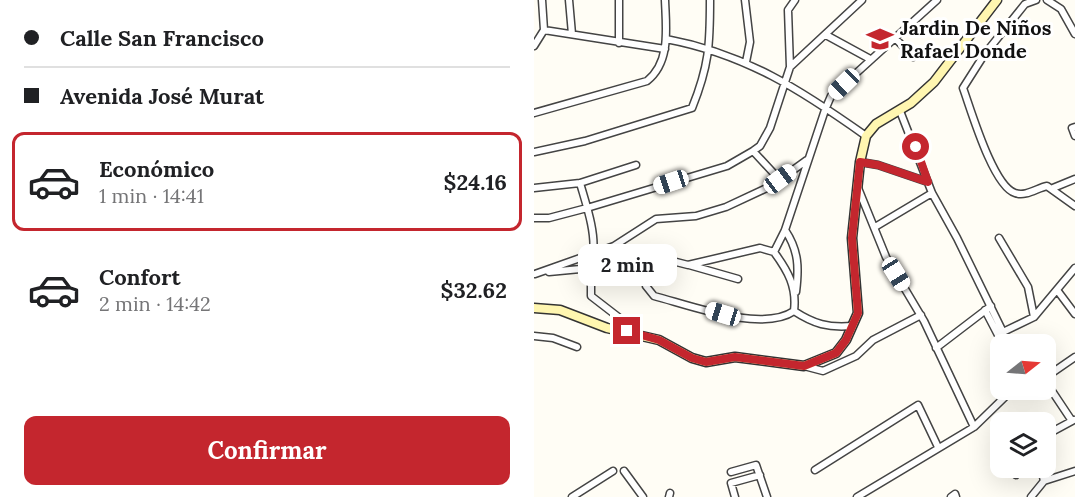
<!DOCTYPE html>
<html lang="es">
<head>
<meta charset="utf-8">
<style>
  :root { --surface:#fff; --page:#f6f6f6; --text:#202124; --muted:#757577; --line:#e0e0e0; --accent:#c4262e }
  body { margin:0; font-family:Lora,serif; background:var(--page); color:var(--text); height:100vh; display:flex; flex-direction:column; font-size:22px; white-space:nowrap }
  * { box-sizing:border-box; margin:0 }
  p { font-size:20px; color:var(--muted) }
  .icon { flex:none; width:33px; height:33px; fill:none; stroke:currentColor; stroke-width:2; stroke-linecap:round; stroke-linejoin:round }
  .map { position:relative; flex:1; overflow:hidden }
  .panel { display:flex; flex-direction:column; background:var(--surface); width:534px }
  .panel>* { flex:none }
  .banner { display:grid; align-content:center; height:132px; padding:0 24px; background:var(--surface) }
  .needle { width:39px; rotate:73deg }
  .controls { position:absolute; left:456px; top:334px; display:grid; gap:12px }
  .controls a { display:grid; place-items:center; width:66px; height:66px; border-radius:12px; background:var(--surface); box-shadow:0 6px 24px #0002; font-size:30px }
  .end { position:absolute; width:27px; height:27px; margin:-14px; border:8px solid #c4262e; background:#fff; box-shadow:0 0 0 3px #fff }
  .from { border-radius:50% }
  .bubble { position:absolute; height:42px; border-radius:12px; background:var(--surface); box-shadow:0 6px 24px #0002; font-size:20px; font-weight:700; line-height:42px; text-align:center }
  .car { position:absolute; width:18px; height:36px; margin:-18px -9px; border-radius:8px; box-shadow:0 0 4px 2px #0007; background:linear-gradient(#fff 24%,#345 0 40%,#fff 0 76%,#345 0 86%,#fff 0) }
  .banner b { display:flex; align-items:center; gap:21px; height:57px; font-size:22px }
  .banner b+b { border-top:2px solid var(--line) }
  .banner i { width:15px; height:15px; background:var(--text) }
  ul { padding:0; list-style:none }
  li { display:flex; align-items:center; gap:18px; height:99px; margin:0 12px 9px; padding:0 12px; border:3px solid transparent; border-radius:12px }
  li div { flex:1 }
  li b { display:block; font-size:22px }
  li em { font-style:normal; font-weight:700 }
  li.on { border-color:var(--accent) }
  li>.icon { width:54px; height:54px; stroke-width:1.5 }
  .cta { display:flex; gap:12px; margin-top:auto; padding:12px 24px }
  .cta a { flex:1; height:69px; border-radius:12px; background:var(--accent); color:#fff; font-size:24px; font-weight:700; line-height:69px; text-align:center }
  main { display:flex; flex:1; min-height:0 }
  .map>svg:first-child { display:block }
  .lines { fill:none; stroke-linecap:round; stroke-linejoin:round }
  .street-casing { stroke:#444; stroke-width:9 }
  .secondary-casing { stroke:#333; stroke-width:11 }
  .street { stroke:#fff; stroke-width:6 }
  .secondary { stroke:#fff6b0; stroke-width:8 }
  .route { stroke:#c4262e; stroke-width:8 }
  .labels { text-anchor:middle; stroke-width:6; stroke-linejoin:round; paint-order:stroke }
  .poi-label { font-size:20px; font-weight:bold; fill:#111; stroke:#fff; text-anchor:start }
</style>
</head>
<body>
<main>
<section class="panel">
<div class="banner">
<b><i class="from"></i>Calle San Francisco</b>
<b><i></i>Avenida José Murat</b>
</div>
<ul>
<li class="on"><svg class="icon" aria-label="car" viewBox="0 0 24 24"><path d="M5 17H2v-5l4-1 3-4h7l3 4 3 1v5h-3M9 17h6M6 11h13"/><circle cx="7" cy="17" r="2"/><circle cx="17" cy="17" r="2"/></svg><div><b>Económico</b><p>1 min · 14:41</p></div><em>$24.16</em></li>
<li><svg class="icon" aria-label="car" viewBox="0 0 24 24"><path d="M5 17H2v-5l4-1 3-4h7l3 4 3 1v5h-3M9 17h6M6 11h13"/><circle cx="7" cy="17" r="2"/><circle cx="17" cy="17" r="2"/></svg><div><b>Confort</b><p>2 min · 14:42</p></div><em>$32.62</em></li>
</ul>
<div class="cta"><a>Confirmar</a></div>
</section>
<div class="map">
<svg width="541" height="497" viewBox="0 0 541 497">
  <rect width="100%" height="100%" fill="#fffdf5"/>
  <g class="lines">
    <defs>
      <path id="street" d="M35,0L38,34
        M85,0V43
        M211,0L216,42L212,62
        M502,0L491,4L450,55L429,88C437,110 459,186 481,193C492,197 503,188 513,186L541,206
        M513,0L527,9L541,34
        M10,30L131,49
        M292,35L336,59
        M361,38L379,57
        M132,39C212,54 267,90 332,136
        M0,46L10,30L8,0
        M256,67L254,10L261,0
        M366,111L398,193L423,238L469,332L464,335L468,345
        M0,113L113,81C137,62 132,28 131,0
        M541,127L538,128L541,136
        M219,151L245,179
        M0,152L51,141L158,108C175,66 176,45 176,0
        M326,162L344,165L394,182
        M46,183C52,204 62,232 59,254
        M0,188L46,183L102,165
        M324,188L352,257L390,321L440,427
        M519,188L541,179
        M0,218H15L53,208L193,166L219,151L226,146L236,128L256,67L328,0
        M341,227L398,193
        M251,230C265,251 265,268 262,292
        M465,238L494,287L500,317
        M111,254L112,286L120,296C155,305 228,333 260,311
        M155,265L204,279
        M57,268V296L92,323L93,331
        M15,272L57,268L111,254L154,265L226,248L240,252
        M1,274L80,246L122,219L162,216L192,207L237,186L273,160
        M523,290L541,314
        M451,310L464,335
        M260,311C263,287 254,271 240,252L251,230L291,110L297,96L403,0
        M260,311C280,324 294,328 318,326
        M469,332L500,317L541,268
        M0,336L19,338L43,347
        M402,348L457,306
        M270,366L289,371L322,356L339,340L387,315
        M512,377L541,357
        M512,382L538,421
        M512,435L540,420
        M507,468L510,481
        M281,470L384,405L404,447
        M90,471L109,497
        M197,472L222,465L233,497
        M482,475L484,468
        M38,497L79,471
        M135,497L136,493
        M201,497L197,483L226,475
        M323,497L440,427L478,390
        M417,497L421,494L422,497
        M497,497L510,481L541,471"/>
      <path id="secondary" d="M0,308L26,310L73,328L125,340L158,358L172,362L201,357L270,366L302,353L312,340L324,313L318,238L326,162L332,136L342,124L377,103L400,82L463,0"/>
    </defs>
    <use href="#street" class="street-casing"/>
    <use href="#secondary" class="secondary-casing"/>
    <use href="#street" class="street"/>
    <use href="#secondary" class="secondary"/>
  </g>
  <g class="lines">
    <path class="route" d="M93,331L125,340L158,358L172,362L201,357L270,366L302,353L312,340L324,313L318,238L326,162L344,165L394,182L382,147"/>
  </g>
  <defs>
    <symbol id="school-bare" viewBox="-9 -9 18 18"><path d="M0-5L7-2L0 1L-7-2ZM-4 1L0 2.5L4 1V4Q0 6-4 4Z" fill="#c4262e" stroke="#fff" stroke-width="2.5" paint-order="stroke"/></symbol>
  </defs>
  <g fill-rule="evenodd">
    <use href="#school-bare" x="327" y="20" width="38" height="38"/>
  </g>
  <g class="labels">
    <g class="poi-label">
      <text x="366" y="35">Jardin De Niños<tspan x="366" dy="23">Rafael Donde</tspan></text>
    </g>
  </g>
</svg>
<div class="controls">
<a><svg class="needle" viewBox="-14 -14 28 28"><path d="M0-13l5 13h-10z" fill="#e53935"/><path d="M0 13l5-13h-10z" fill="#757577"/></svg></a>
<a><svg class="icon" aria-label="layers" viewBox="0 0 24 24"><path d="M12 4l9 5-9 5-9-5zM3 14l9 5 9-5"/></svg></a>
</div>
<i class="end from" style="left:382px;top:147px"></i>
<i class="end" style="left:93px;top:331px"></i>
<div class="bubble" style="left:44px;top:244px;width:99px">2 min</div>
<i class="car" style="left:310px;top:84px;rotate:226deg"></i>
<i class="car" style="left:246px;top:179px;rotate:53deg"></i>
<i class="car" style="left:137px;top:182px;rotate:252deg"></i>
<i class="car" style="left:362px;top:274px;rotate:148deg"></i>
<i class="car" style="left:189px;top:314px;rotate:287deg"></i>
</div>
</main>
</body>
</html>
